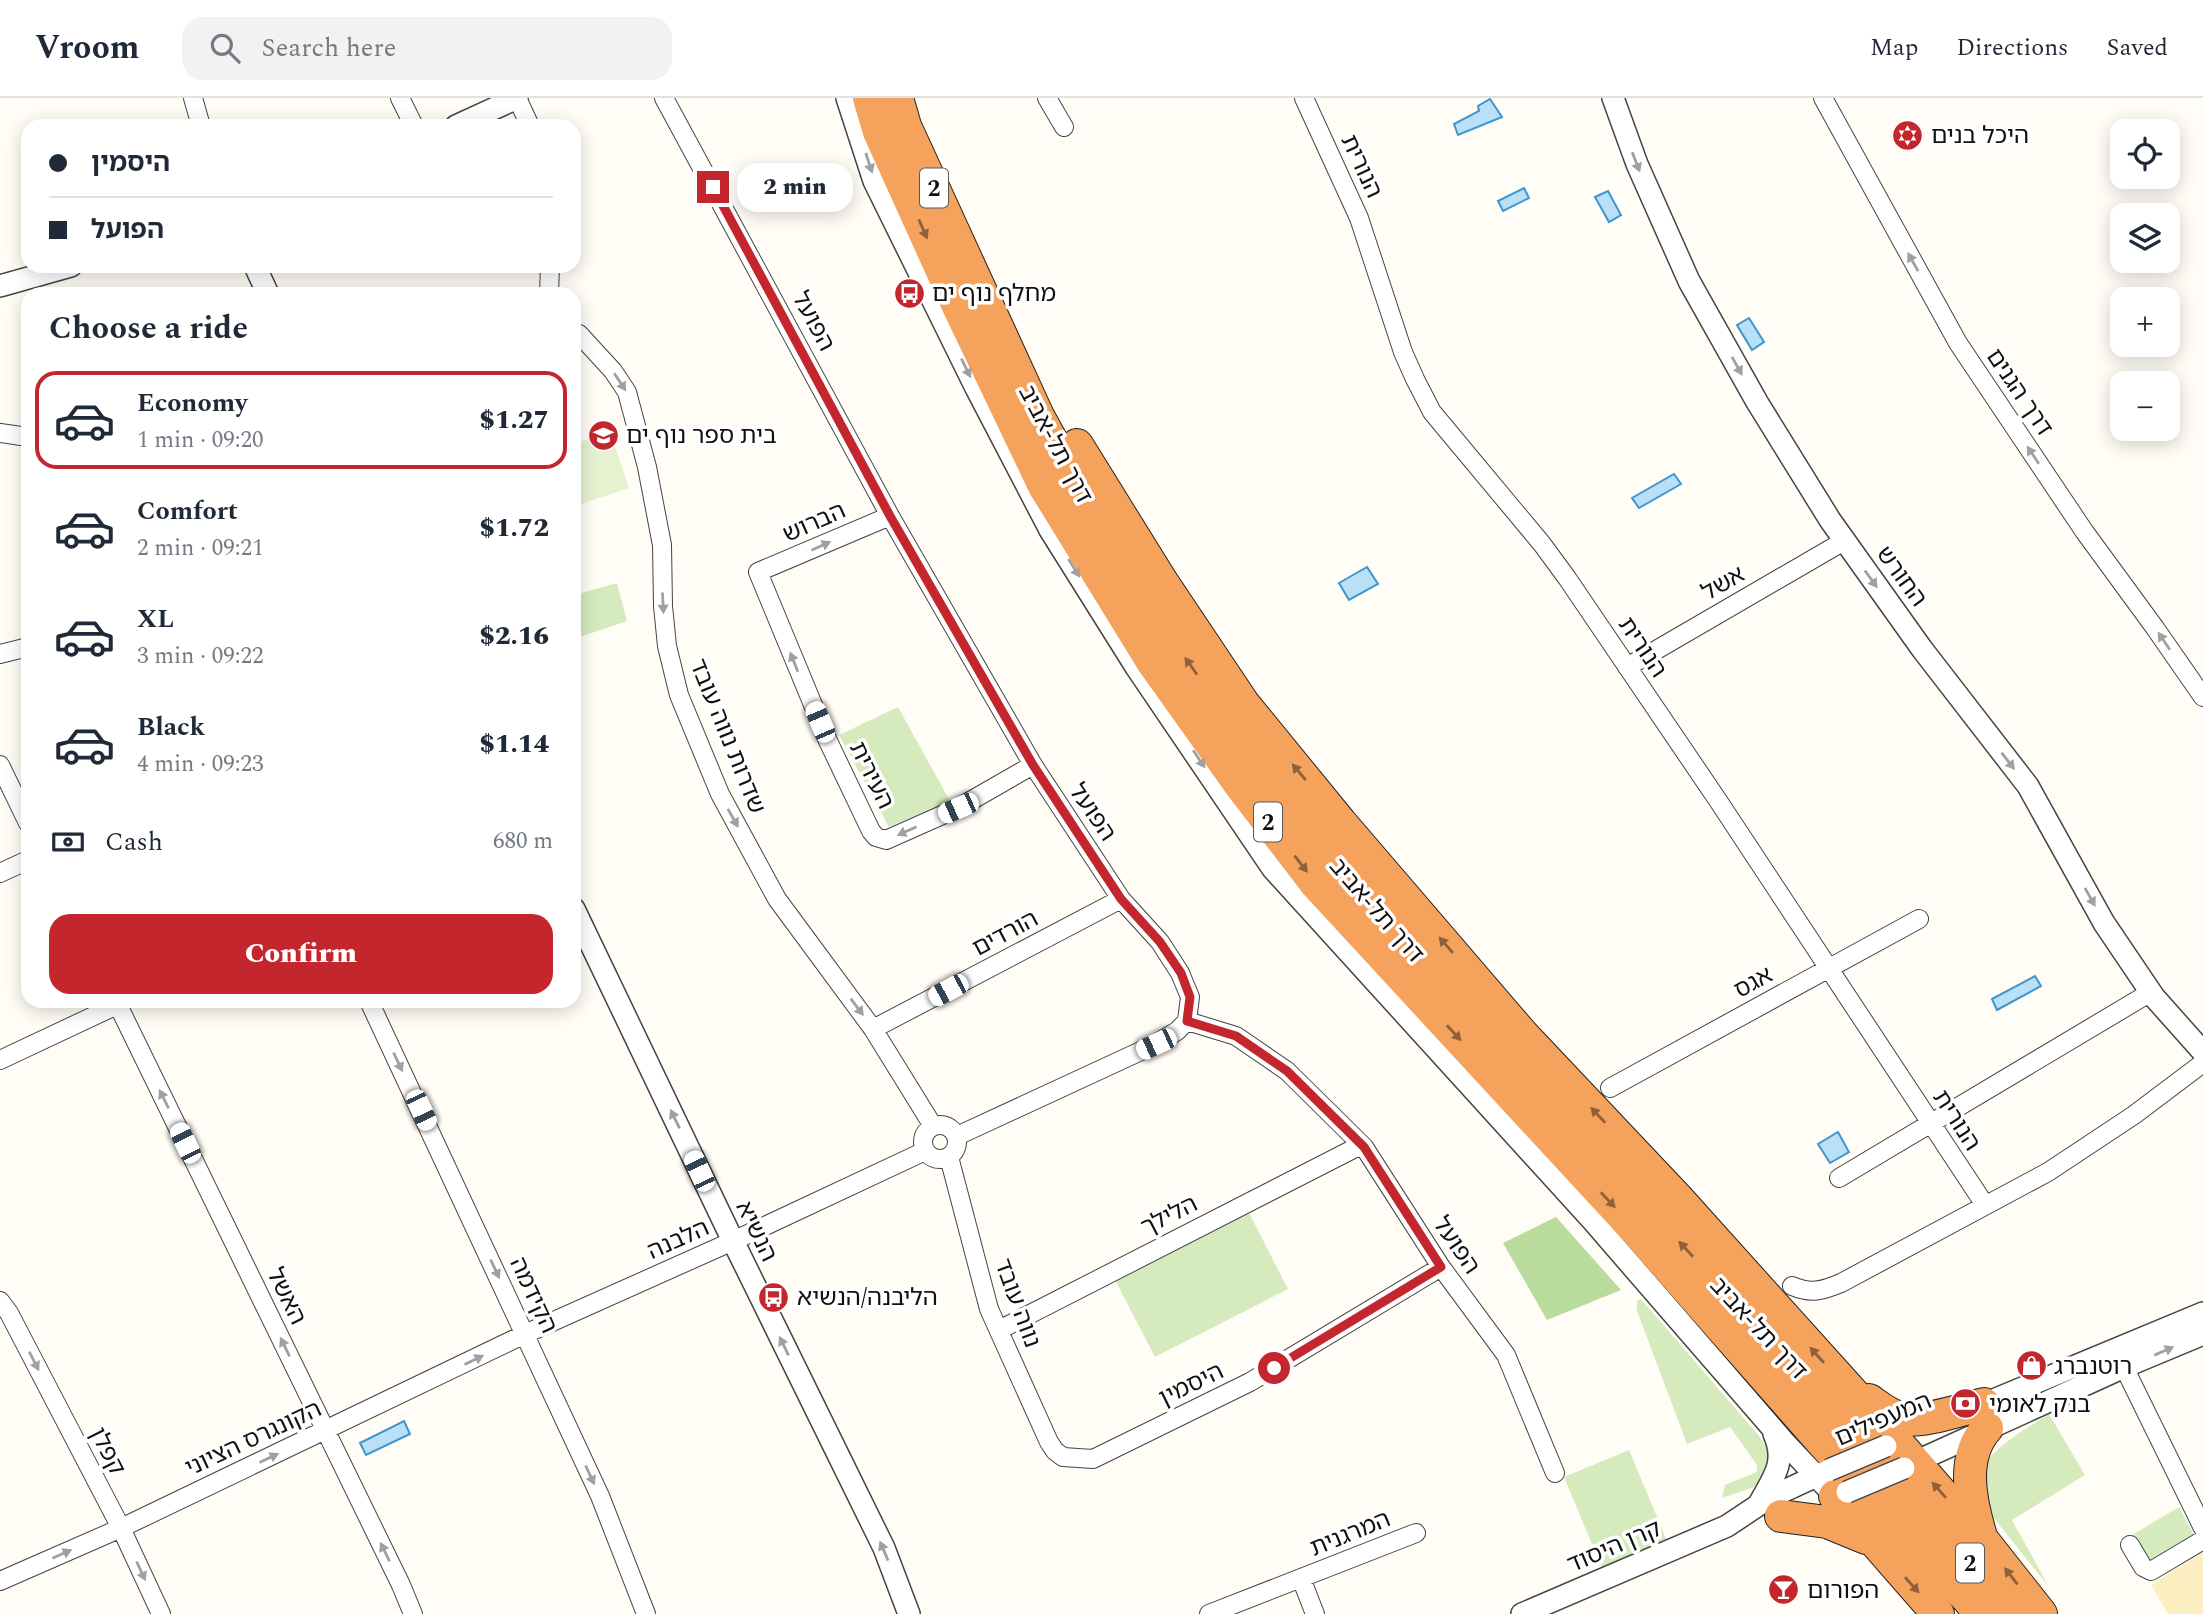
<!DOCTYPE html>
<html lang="en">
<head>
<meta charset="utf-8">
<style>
  :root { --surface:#fff; --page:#f2f2f3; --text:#1f2937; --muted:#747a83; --line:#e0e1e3; --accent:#c4262e }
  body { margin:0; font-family:Spectral,"Noto Sans Hebrew",serif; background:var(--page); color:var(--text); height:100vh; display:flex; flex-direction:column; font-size:26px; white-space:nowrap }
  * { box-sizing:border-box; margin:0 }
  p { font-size:23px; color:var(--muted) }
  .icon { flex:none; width:38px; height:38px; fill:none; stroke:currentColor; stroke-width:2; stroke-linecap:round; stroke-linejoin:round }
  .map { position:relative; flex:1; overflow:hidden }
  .panel { position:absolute; left:21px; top:189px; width:560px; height:721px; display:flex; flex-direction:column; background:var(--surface); border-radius:21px; box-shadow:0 4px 18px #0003 }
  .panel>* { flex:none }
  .hud { position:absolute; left:21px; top:21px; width:560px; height:154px; border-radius:21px; box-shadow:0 4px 18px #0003; display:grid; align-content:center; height:154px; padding:0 28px; background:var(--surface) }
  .tools { position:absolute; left:2110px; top:21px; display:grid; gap:14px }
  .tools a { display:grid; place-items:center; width:70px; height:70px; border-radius:14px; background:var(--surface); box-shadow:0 4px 18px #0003; font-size:35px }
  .end { position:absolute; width:32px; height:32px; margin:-16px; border:9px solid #c4262e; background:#fff; box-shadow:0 0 0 4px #fff }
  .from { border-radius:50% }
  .bubble { position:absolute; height:49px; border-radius:21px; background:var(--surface); box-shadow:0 4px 18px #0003; font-size:23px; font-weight:800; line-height:49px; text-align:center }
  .car { position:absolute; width:21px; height:42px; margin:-21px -10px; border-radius:9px; box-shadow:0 0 5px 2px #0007; background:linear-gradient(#fff 24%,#345 0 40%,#fff 0 76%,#345 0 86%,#fff 0) }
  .hud b { display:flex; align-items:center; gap:24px; height:66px; font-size:26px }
  .hud b+b { border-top:2px solid var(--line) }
  .hud i { width:18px; height:18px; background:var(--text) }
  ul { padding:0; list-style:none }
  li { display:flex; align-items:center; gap:21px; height:98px; margin:0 14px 10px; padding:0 14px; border:4px solid transparent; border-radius:21px }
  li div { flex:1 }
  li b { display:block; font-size:26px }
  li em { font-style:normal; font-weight:800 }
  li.on { border-color:var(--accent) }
  li>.icon { width:63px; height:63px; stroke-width:1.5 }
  h2 { padding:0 28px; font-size:32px; line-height:84px }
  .pay { display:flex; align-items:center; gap:18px; height:77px; padding:0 28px; font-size:26px }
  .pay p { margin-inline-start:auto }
  .button { display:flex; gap:14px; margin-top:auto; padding:14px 28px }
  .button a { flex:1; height:80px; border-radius:21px; background:var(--accent); color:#fff; font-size:28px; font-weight:800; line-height:80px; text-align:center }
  header { display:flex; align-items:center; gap:42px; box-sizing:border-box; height:98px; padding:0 35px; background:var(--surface); border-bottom:2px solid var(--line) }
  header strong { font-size:33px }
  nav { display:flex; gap:38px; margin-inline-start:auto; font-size:24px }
  .search { width:490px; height:63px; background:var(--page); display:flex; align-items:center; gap:18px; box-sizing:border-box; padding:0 24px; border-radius:21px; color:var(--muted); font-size:26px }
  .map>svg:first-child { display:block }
  .green { fill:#d5ebbd }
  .forest { fill:#b9dc9c }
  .sand { fill:#fbeec1 }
  .pitch { fill:#e6f2cf }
  .water { fill:#b9e0f7; stroke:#3f96cf; stroke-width:2 }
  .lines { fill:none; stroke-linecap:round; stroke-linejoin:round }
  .minor-casing { stroke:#444; stroke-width:20 }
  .tertiary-casing { stroke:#444; stroke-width:24 }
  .motorway-casing { stroke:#222; stroke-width:34 }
  .minor { stroke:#fff; stroke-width:18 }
  .tertiary { stroke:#fff; stroke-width:21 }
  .motorway { stroke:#f5a25d; stroke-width:32 }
  .tertiary-bridge-casing { stroke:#444; stroke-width:24; stroke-linecap:butt }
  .tertiary-bridge { stroke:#fff; stroke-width:21 }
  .oneway { fill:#a0a0a0 }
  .oneway2 { fill:#8e613b }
  .route { stroke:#c4262e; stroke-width:9 }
  .labels { text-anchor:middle; stroke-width:7; stroke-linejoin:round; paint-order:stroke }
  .shield { fill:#fff; stroke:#585858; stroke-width:2 }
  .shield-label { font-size:23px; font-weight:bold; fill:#111 }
  .poi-label { font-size:24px; fill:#111; stroke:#fff; text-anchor:start }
  .street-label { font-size:24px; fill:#111; stroke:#fff }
</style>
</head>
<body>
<header>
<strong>Vroom</strong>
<div class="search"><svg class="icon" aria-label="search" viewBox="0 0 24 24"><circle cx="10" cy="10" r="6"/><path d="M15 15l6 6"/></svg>Search here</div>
<nav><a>Map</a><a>Directions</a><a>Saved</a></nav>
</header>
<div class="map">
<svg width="2203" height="1516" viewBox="0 0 2203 1516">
  <rect width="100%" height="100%" fill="#fffdf5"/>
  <path class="green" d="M617,485L627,523L574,541V497Z
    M898,609L950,703L889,729L839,637Z
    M1248,1113L1288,1191L1155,1259L1115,1182Z
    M1641,1201L1760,1339L1768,1354L1767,1368L1762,1381L1754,1389L1722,1400L1725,1387L1757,1374V1367L1730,1329L1687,1346L1637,1213V1203Z
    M2049,1316L2085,1377L2012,1422L2049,1489L1985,1409L1978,1373C1998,1346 2021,1334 2049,1316Z
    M1629,1352L1667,1443L1602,1470L1564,1379Z
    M2179,1409L2194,1437L2151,1464L2147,1462L2132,1437Z"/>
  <path class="forest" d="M1556,1119L1621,1192L1547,1222L1503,1145Z"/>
  <path class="sand" d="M2203,1454V1516H2168L2151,1487Z"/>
  <path class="pitch" d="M610,333L629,390L575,408L574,346Z"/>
  <path class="water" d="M1490,1L1502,19L1458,37L1454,26L1479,13L1478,8Z
    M1524,90L1529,100L1503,113L1498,103Z
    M1608,93L1621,117L1609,124L1595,99Z
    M1749,220L1764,244L1752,252L1737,227Z
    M1674,376L1681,386L1639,410L1632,400Z
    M1367,469L1378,486L1349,502L1339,485Z
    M2035,878L2041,888L1997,912L1992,901Z
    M1838,1034L1849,1054L1830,1065L1818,1046Z
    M404,1323L410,1336L366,1357L360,1345Z"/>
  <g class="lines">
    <defs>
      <path id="minor" d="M193,0L201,28
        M400,0L414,28
        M517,0L530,28
        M664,0L890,418L1033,667L1121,801L1160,844L1180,875L1190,899L1187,923
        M1047,0L1064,29
        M1304,0L1359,120L1403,254L1415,281L1432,314L1542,446L1567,480L1719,704L1985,1107
        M1823,0L1958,245L2084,433L2155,530L2203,599
        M549,196L550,168
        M574,234L579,236L613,273L627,294L647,369L662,447L663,508L667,548L679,597L720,696L777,801L873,931L933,1028
        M0,335L28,339
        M890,418L758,474L828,643L871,733L876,739L886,742L958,710L1033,667
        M0,556L28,549
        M1627,569L1844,443
        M0,667L28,725
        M0,775L28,762
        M116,903L401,1487L413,1516
        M369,903L600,1398L646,1516
        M1187,923L1236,938L1287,973L1364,1049L1441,1169L1506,1257L1555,1375
        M873,931L1121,801
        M0,962L117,907
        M1610,990L1919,821
        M923 1044a17 17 0 1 1 34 0a17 17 0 1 1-34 0Z
        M957,1038L1156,946L1177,933L1187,923
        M949,1059L989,1211L1049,1344L1055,1353L1063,1359L1093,1361L1250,1284L1441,1169
        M1839,1080L2151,894
        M1792,1188C1811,1196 1822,1193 1841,1185L2048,1074L2134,1017L2203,965
        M0,1203L9,1215L121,1430L161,1516
        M999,1232L1361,1047
        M2124,1257V1269L2203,1430
        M2130,1447L2143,1469L2151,1473L2203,1442
        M1301,1480L1315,1516
        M0,1483L121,1430L525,1236L733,1143L925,1053
        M1209,1516L1416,1435"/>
      <path id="tertiary" d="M847,0L874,83L976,290L1050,432L1136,569L1273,771L1592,1122L1786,1346L1835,1398
        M1613,0L1637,66L1689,183L1757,304L1830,422L1922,551L2028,688L2104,825L2154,899L2203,954
        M456,28L517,0
        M255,168L268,196
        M0,188L71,168
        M574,811L733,1143L884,1450L909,1516
        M1972,1311L2203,1215
        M1904,1369L2124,1269L2203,1236
        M1759,1406C1773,1380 1787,1365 1774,1336
        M1522,1516L1727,1428L1769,1400L1827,1373"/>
      <path id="motorway" d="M869,0L879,34L956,204L1044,388L1153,565L1240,687L1316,786L1631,1127L1821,1343L1904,1434L1968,1501L1980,1516
        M897,0L905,28L1038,318L1086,405L1153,514L1229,623L1294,713L1357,793L1848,1328L1993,1491L2012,1516
        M1077,347L1162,484L1243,605L1341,725L1523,937L1677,1100L1886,1332L1981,1440L2041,1516
        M1869,1302C1879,1309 1890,1318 1903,1321C1924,1325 1962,1311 1984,1306
        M1835,1398L1938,1516
        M1781,1418L1827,1424L1866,1440
        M1980,1435C1970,1401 1961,1359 1987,1330"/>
    </defs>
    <use href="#minor" class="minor-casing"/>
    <use href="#tertiary" class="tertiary-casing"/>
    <use href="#motorway" class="motorway-casing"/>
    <use href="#minor" class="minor"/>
    <use href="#tertiary" class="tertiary"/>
    <use href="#motorway" class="motorway"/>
    <defs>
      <path id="tertiary-bridge" d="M1829,1372L1886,1348
        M1847,1394L1904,1370"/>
    </defs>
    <use href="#tertiary-bridge" class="tertiary-bridge-casing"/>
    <use href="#tertiary-bridge" class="tertiary-bridge"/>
  </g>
  <defs><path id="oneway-solid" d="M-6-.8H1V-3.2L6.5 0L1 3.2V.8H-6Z" transform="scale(1.75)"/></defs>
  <g class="oneway">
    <use href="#oneway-solid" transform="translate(1636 64) rotate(69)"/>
    <use href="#oneway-solid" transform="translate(869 65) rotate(72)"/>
    <use href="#oneway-solid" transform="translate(1913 164) rotate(-119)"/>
    <use href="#oneway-solid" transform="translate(1737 268) rotate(61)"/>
    <use href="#oneway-solid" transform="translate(966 270) rotate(64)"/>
    <use href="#oneway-solid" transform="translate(620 284) rotate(57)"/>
    <use href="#oneway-solid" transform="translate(2033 357) rotate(-124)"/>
    <use href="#oneway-solid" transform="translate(821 448) rotate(-24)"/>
    <use href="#oneway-solid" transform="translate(1074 470) rotate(58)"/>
    <use href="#oneway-solid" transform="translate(1871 481) rotate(54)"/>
    <use href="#oneway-solid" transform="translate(663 505) rotate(87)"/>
    <use href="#oneway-solid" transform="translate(2164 543) rotate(-124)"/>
    <use href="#oneway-solid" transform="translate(794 564) rotate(-112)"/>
    <use href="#oneway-solid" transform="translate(1199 661) rotate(56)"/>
    <use href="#oneway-solid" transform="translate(2008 663) rotate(52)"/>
    <use href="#oneway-solid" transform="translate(733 720) rotate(61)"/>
    <use href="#oneway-solid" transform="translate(907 733) rotate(156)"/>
    <use href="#oneway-solid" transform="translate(2090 799) rotate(61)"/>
    <use href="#oneway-solid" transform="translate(857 909) rotate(53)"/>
    <use href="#oneway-solid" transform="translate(398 964) rotate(65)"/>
    <use href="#oneway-solid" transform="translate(164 1001) rotate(-116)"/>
    <use href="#oneway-solid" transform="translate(675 1021) rotate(-116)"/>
    <use href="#oneway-solid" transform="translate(495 1171) rotate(65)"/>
    <use href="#oneway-solid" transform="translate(784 1248) rotate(-116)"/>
    <use href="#oneway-solid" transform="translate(285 1249) rotate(-116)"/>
    <use href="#oneway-solid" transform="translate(2164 1253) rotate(-23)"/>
    <use href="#oneway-solid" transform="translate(474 1262) rotate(-26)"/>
    <use href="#oneway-solid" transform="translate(34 1263) rotate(63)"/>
    <use href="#oneway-solid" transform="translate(269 1360) rotate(-25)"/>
    <use href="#oneway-solid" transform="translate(590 1377) rotate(65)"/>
    <use href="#oneway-solid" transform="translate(884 1453) rotate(-113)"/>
    <use href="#oneway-solid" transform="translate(385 1454) rotate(-116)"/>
    <use href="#oneway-solid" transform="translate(62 1456) rotate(-24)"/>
    <use href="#oneway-solid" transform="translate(141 1473) rotate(65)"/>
  </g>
  <g class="oneway2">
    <use href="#oneway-solid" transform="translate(923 131) rotate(66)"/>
    <use href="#oneway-solid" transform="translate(1191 568) rotate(-125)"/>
    <use href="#oneway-solid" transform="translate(1299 674) rotate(-130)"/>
    <use href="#oneway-solid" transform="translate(1301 766) rotate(52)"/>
    <use href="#oneway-solid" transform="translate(1446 847) rotate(-131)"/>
    <use href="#oneway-solid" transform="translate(1454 935) rotate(47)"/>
    <use href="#oneway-solid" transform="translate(1598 1017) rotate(-133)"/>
    <use href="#oneway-solid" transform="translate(1608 1102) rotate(47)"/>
    <use href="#oneway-solid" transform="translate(1686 1151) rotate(-133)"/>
    <use href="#oneway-solid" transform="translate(1817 1257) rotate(-132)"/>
    <use href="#oneway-solid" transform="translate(1939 1392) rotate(-131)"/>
    <use href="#oneway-solid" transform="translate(2011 1478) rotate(-128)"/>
    <use href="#oneway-solid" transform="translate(1912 1487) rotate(48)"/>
  </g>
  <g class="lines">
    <path class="route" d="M713,89L890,418L1033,667L1121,801L1160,844L1181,875L1190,899L1187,923L1236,938L1287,973L1364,1049L1441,1169L1274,1270"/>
  </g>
  <defs>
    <symbol id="synagogue-disc" viewBox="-11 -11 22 22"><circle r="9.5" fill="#c4262e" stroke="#fff"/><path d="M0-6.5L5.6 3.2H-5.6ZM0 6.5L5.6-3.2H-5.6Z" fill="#fff"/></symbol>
    <symbol id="bus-disc" viewBox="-11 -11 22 22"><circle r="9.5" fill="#c4262e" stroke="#fff"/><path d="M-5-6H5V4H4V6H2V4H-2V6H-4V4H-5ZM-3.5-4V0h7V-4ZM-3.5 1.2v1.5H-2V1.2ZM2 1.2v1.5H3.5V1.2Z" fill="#fff"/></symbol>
    <symbol id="school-disc" viewBox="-11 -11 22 22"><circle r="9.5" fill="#c4262e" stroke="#fff"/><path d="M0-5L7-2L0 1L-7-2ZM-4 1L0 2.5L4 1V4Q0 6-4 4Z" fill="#fff"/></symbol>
    <symbol id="shop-disc" viewBox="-11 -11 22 22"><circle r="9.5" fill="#c4262e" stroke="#fff"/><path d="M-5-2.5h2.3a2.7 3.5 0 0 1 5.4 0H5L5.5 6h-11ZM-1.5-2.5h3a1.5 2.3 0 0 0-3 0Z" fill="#fff"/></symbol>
    <symbol id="bank-disc" viewBox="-11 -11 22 22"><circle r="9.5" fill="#c4262e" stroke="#fff"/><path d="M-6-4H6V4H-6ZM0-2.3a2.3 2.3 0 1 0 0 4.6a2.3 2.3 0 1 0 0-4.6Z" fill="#fff"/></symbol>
    <symbol id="bar-disc" viewBox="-11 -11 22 22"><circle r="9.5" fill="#c4262e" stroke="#fff"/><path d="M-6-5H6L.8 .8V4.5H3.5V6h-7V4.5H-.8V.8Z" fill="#fff"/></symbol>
  </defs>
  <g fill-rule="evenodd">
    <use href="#synagogue-disc" x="1890" y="20" width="35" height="35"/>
    <use href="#bus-disc" x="892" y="178" width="35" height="35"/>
    <use href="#school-disc" x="586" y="320" width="35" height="35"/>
    <use href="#bus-disc" x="756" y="1182" width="35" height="35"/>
    <use href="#shop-disc" x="2014" y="1250" width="35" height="35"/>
    <use href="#bank-disc" x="1948" y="1288" width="35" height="35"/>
    <use href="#bar-disc" x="1766" y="1474" width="35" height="35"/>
  </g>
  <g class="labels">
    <g class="shield">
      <rect x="920" y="70.5" width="28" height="39" rx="5"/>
      <rect x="1254" y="704.5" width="28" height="39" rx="5"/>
      <rect x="1956" y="1445.5" width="28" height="39" rx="5"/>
    </g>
    <g class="shield-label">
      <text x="934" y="98">2</text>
      <text x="1268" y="732">2</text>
      <text x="1970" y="1473">2</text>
    </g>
    <g class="poi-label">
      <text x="1931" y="45">היכל בנים</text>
      <text x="932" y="203">מחלף נוף ים</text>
      <text x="626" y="345">בית ספר נוף ים</text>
      <text x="797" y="1207">הליבנה/הנשיא</text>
      <text x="2054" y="1276">רוטנברג</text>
      <text x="1989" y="1314">בנק לאומי</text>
      <text x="1807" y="1500">הפורום</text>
    </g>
    <g class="street-label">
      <text transform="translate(1362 68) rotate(65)" y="8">הנורית</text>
      <text transform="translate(814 223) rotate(62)" y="8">הפועל</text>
      <text transform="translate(2020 294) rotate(56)" y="8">דרך הגנים</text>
      <text transform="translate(1056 346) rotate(62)" y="8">דרך תל-אביב</text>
      <text transform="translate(814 424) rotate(-24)" y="8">הברוש</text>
      <text transform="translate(1902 478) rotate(54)" y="8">החורש</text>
      <text transform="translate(1723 485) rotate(-30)" y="8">אשל</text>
      <text transform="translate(1643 549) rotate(56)" y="8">הנורית</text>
      <text transform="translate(728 638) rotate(68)" y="8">שדרות נווה עובד</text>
      <text transform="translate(872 677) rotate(64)" y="8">העירית</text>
      <text transform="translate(1093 714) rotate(56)" y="8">הפועל</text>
      <text transform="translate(1377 812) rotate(49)" y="8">דרך תל-אביב</text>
      <text transform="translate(1005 835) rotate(-28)" y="8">הורדים</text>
      <text transform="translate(1753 884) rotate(-29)" y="8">אגס</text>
      <text transform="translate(1957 1022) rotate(57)" y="8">הנורית</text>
      <text transform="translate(1169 1117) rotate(-27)" y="8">הלילך</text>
      <text transform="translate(757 1133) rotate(64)" y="8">הנשיא</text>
      <text transform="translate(678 1141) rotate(-24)" y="8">הלבנה</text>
      <text transform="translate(1457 1147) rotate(56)" y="8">הפועל</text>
      <text transform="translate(534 1197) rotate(65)" y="8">הקידמה</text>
      <text transform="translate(287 1198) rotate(64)" y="8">האשל</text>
      <text transform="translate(1018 1205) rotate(70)" y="8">נווה עובד</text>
      <text transform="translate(1759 1230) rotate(47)" y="8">דרך תל-אביב</text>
      <text transform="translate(1191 1286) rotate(-26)" y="8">היסמין</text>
      <text transform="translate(1883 1321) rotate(-23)" y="8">המעפילים</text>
      <text transform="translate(253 1340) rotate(-25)" y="8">הקונגרס הציוני</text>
      <text transform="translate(108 1353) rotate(63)" y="8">קפלן</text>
      <text transform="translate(1350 1435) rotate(-22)" y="8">המרגנית</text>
      <text transform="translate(1614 1448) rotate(-23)" y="8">קרן היסוד</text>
    </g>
  </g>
</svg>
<div class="tools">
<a><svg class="icon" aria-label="locate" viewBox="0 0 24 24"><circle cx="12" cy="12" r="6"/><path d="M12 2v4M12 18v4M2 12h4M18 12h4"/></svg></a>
<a><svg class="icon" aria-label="layers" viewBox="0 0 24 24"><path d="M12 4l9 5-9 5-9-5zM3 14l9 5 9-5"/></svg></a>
<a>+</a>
<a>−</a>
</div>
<i class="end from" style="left:1274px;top:1270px"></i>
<i class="end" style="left:713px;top:89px"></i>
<div class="bubble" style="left:737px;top:65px;width:116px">2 min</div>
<i class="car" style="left:820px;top:624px;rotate:337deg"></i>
<i class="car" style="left:958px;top:710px;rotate:246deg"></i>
<i class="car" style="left:948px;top:892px;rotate:242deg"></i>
<i class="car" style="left:1156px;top:946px;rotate:245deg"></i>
<i class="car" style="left:421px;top:1012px;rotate:155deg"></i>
<i class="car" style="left:185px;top:1045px;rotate:334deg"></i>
<i class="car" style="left:699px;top:1073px;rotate:335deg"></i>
<div class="hud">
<b><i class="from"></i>היסמין</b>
<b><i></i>הפועל</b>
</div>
<section class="panel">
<h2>Choose a ride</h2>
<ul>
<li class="on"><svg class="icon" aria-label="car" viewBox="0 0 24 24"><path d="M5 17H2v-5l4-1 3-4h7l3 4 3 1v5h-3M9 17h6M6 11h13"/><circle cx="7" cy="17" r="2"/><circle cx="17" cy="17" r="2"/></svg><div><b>Economy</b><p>1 min · 09:20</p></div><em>$1.27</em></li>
<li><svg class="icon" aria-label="car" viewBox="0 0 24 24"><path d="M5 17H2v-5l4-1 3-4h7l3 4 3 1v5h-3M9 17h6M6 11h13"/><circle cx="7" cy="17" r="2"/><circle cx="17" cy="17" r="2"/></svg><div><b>Comfort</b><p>2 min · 09:21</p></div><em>$1.72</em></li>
<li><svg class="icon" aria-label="car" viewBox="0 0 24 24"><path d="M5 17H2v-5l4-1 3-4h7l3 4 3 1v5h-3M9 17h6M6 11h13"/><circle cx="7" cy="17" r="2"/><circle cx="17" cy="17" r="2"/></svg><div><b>XL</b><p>3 min · 09:22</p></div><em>$2.16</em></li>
<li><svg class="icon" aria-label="car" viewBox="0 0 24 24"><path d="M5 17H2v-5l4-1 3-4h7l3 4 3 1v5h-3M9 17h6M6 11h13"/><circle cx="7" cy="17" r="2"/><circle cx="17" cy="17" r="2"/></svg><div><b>Black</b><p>4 min · 09:23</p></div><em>$1.14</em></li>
</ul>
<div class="pay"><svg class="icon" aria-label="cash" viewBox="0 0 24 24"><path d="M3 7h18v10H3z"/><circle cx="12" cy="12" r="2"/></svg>Cash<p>680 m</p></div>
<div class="button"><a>Confirm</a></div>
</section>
</div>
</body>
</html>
